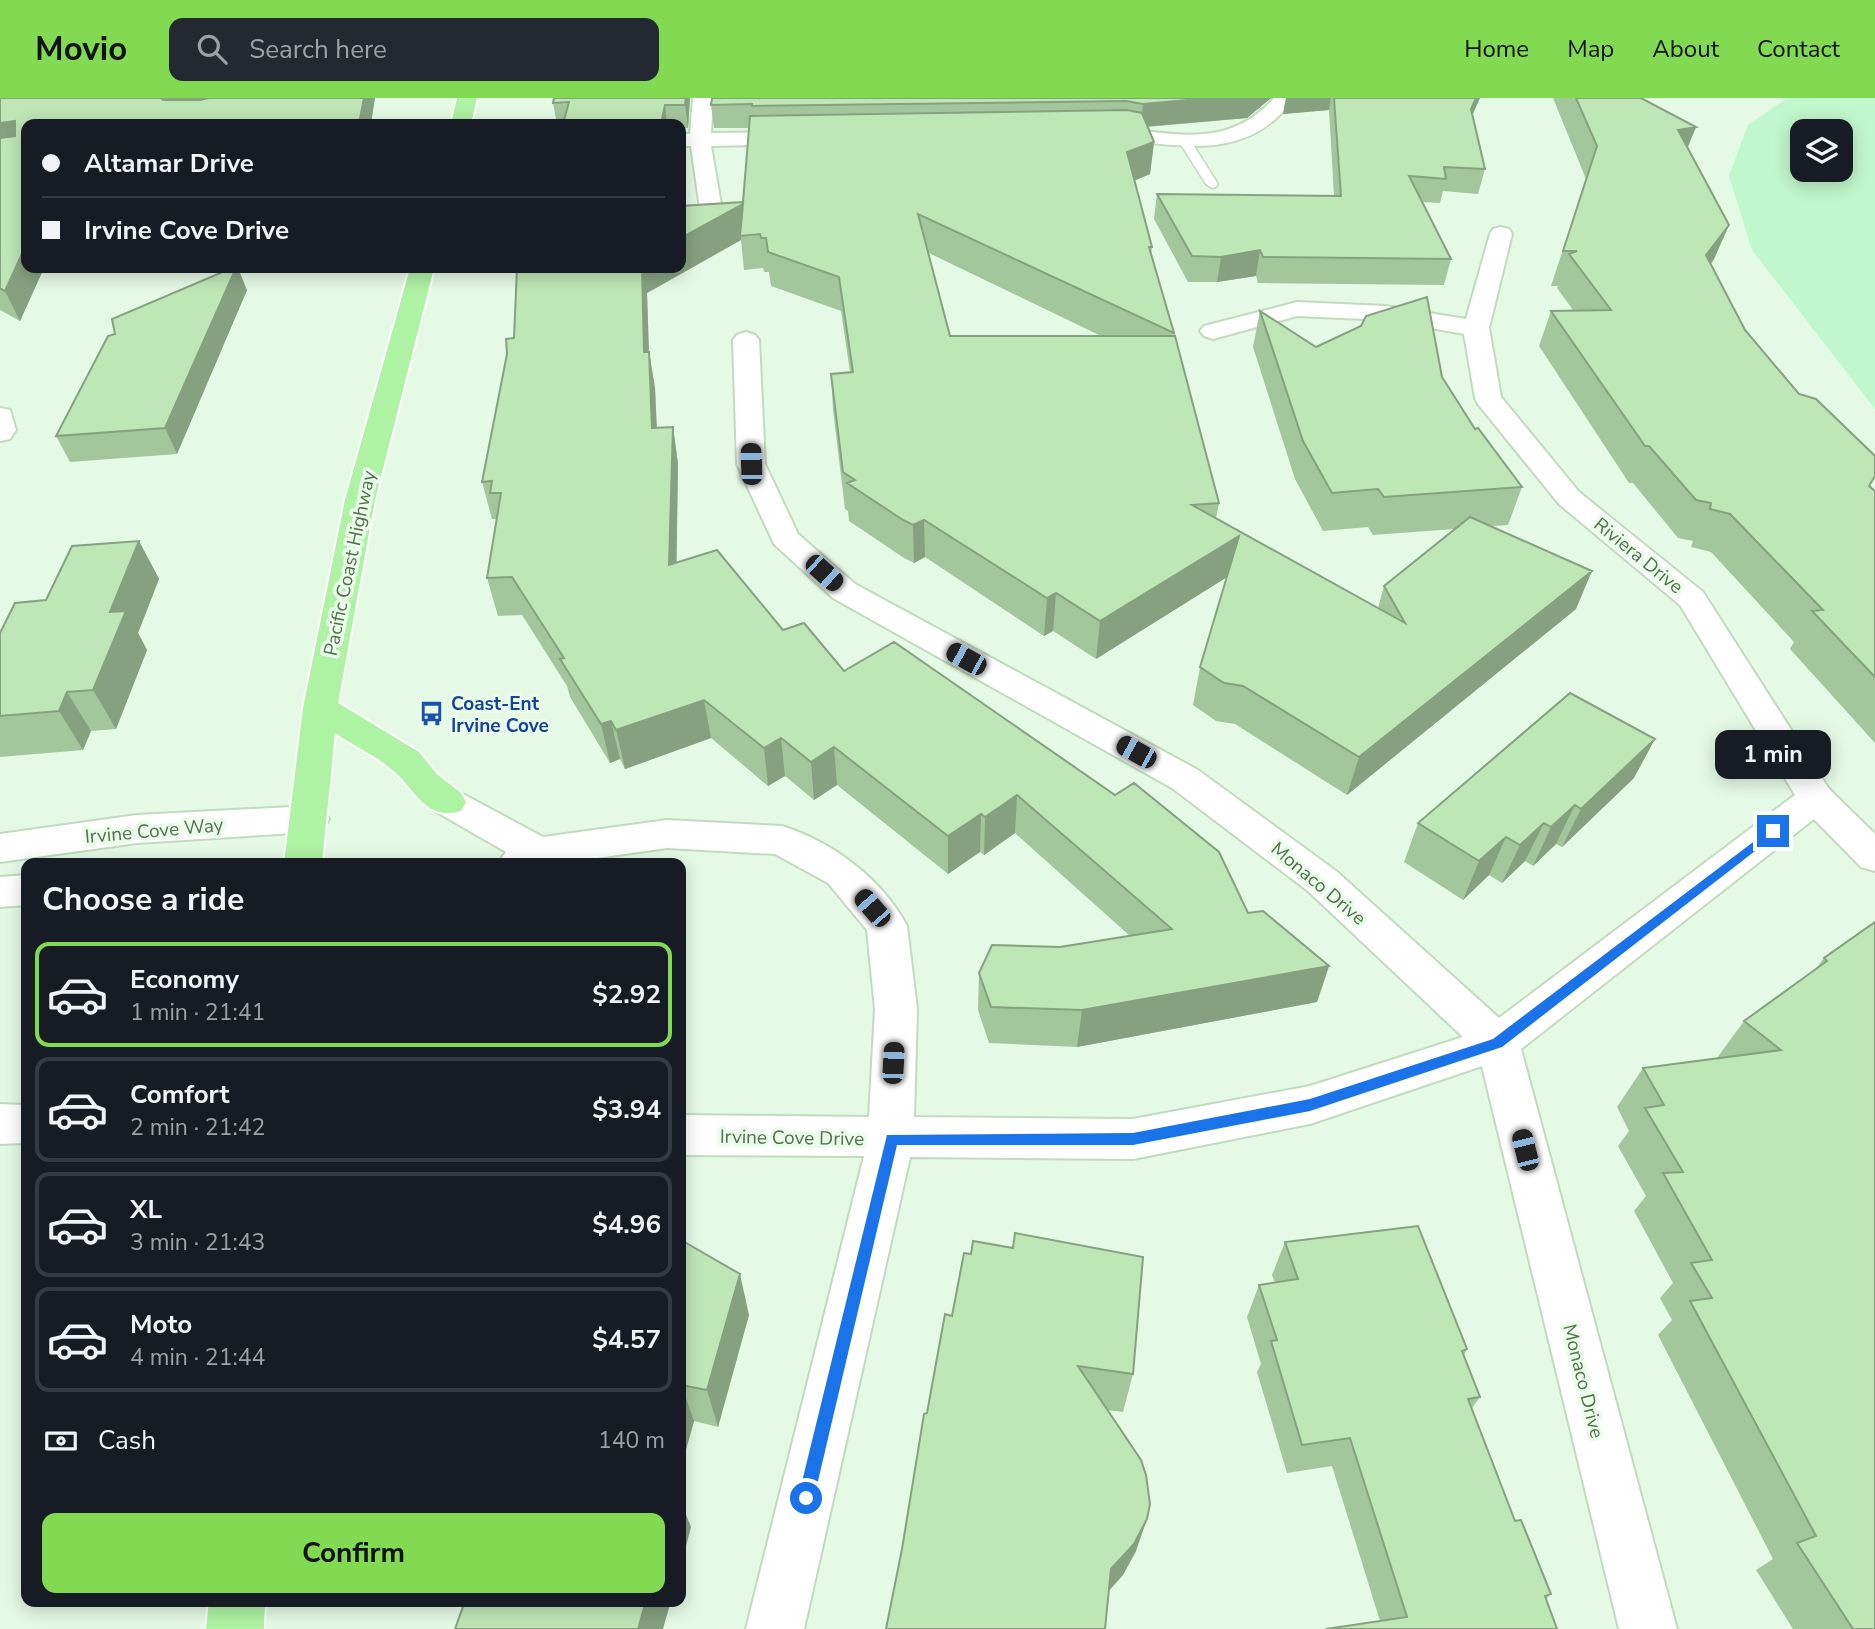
<!DOCTYPE html>
<html lang="en">
<head>
<meta charset="utf-8">
<style>
  :root { --surface:#171b24; --page:#242831; --text:#f1f3f6; --muted:#9ea1a6; --line:#363941; --accent:#82da53 }
  body { margin:0; font-family:"Nunito Sans",sans-serif; background:var(--page); color:var(--text); height:100vh; display:flex; flex-direction:column; font-size:26px; white-space:nowrap }
  * { box-sizing:border-box; margin:0 }
  p { font-size:23px; color:var(--muted) }
  .icon { flex:none; width:38px; height:38px; fill:none; stroke:currentColor; stroke-width:2; stroke-linecap:round; stroke-linejoin:round }
  .map { position:relative; flex:1; overflow:hidden }
  .panel { position:absolute; left:21px; top:760px; width:665px; height:749px; display:flex; flex-direction:column; background:var(--surface); border-radius:14px; box-shadow:0 4px 18px #0003 }
  .panel>* { flex:none }
  .banner { position:absolute; left:21px; top:21px; width:665px; height:154px; border-radius:14px; box-shadow:0 4px 18px #0003; display:grid; align-content:center; height:154px; padding:0 21px; background:var(--surface) }
  .tools { position:absolute; left:1790px; top:21px; display:grid; gap:14px }
  .tools a { display:grid; place-items:center; width:63px; height:63px; border-radius:14px; background:var(--surface); box-shadow:0 4px 18px #0003; font-size:35px }
  .end { position:absolute; width:32px; height:32px; margin:-16px; border:9px solid #1a73e8; background:#fff; box-shadow:0 0 0 4px #fff }
  .from { border-radius:50% }
  .bubble { position:absolute; height:49px; border-radius:14px; background:var(--surface); box-shadow:0 4px 18px #0003; font-size:23px; font-weight:700; line-height:49px; text-align:center }
  .car { position:absolute; width:21px; height:42px; margin:-21px -10px; border-radius:9px; box-shadow:0 0 5px 2px #0007; background:linear-gradient(#222 24%,#8ab4d8 0 40%,#222 0 76%,#8ab4d8 0 86%,#222 0) }
  .banner b { display:flex; align-items:center; gap:24px; height:66px; font-size:26px }
  .banner b+b { border-top:2px solid var(--line) }
  .banner i { width:18px; height:18px; background:var(--text) }
  ul { padding:0; list-style:none }
  li { display:flex; align-items:center; gap:21px; height:105px; margin:0 14px 10px; padding:0 7px; border:4px solid var(--line); border-radius:14px }
  li div { flex:1 }
  li b { display:block; font-size:26px }
  li em { font-style:normal; font-weight:700 }
  li.current { border-color:var(--accent) }
  li>.icon { width:63px; height:63px; stroke-width:1.5 }
  h2 { padding:0 21px; font-size:32px; line-height:84px }
  .pay { display:flex; align-items:center; gap:18px; height:77px; padding:0 21px; font-size:26px }
  .pay p { margin-inline-start:auto }
  .button { display:flex; gap:14px; margin-top:auto; padding:14px 21px }
  .button a { flex:1; height:80px; border-radius:14px; background:var(--accent); color:#111; font-size:28px; font-weight:700; line-height:80px; text-align:center }
  header { display:flex; align-items:center; gap:42px; box-sizing:border-box; height:98px; padding:0 35px; background:var(--accent); color:#111 }
  header strong { font-size:33px }
  nav { display:flex; gap:38px; margin-inline-start:auto; font-size:24px }
  .search { width:490px; height:63px; background:var(--page); display:flex; align-items:center; gap:18px; box-sizing:border-box; padding:0 24px; border-radius:14px; color:var(--muted); font-size:26px }
  .map>svg:first-child { display:block }
  .sand { fill:#c1f7cc; fill-rule:evenodd }
  .lines { fill:none; stroke-linecap:round; stroke-linejoin:round }
  .service-casing { stroke:#c1dbbe; stroke-width:3 }
  .minor-casing { stroke:#c1dbbe; stroke-width:4 }
  .trunk-casing { stroke:#fff; stroke-width:4 }
  .service { fill:#fff; fill-rule:evenodd }
  .minor { fill:#fff; fill-rule:evenodd }
  .trunk { fill:#aef2a3; fill-rule:evenodd }
  .wall { fill:#a4c69d; fill-rule:evenodd }
  .shaded-wall { fill:#86a180 }
  .building { fill:#bfe6b7; stroke:#86a180; stroke-width:2 }
  .route { fill:#1a73e8 }
  .labels { text-anchor:middle; stroke-width:7; stroke-linejoin:round; paint-order:stroke }
  .street-label { font-size:19px; fill:#54704c; stroke:#eafdea }
  .transit-label { font-size:19px; font-weight:bold; fill:#164399; stroke:#eafdea; text-anchor:start }
</style>
</head>
<body>
<header>
<strong>Movio</strong>
<div class="search"><svg class="icon" aria-label="search" viewBox="0 0 24 24"><circle cx="10" cy="10" r="6"/><path d="M15 15l6 6"/></svg>Search here</div>
<nav><a>Home</a><a>Map</a><a>About</a><a>Contact</a></nav>
</header>
<div class="map">
<svg width="1875" height="1531" viewBox="0 0 1875 1531">
  <rect width="100%" height="100%" fill="#e4fae5"/>
  <path class="sand" d="M1787,0H1875V311L1752,152L1729,78L1748,27ZM1802,33H1841V72H1802Z"/>
  <g class="lines">
    <defs>
      <path id="service" d="M1186,41L1192,45L1218,86L1216,89L1212,90L1206,86L1180,45Z"/>
      <path id="minor" d="M693,0H713L711,35L800,34L807,36L810,40L807,44L800,46L711,48L723,118L720,123H704L701,118L691,48H681V36H690Z
        M1274,0H1294C1245,69 1173,44 1102,41L1095,39L1092,35L1095,31L1102,29C1166,32 1225,56 1274,0Z
        M1501,129L1509,131L1512,136L1489,230L1501,299L1579,394L1703,494L1829,691L1875,736V773L1861,769L1814,721L1521,951L1677,1531H1619L1482,968L1310,1026L1133,1061L910,1059L804,1531H746L864,1058L681,1057V1017L869,1019L875,911L867,832L828,785L775,756L667,750L562,765H498L506,754L435,713L430,704L435,695L448,691L461,695L543,739L667,722L782,728C833,744 882,781 907,828L917,911L914,1019L1133,1021L1310,988L1463,939L1308,793L1172,690L833,500L774,446L737,366L733,242L737,237L746,234L755,237L759,242L765,366L798,436L855,486L1198,672L1336,773L1499,920L1795,697L1680,507L1559,406L1478,306L1475,300L1464,236L1386,222L1297,218L1213,241L1204,238L1200,233L1204,228L1297,204L1386,208L1466,221L1490,136L1493,131Z
        M0,310L10,312L16,332L10,341L0,343Z
        M310,708L323,711L329,721L323,731L310,734L137,745L0,764V736L137,717Z
        M26,777V807L0,809V779Z
        M0,1006L26,1007V1045L0,1046Z"/>
      <path id="trunk" d="M457,0H477L471,26H451Z
        M410,170H434L375,402L338,605L419,654L437,676L461,695L466,704L461,713C424,724 415,689 391,671C374,657 353,647 335,635L322,765H284L303,610L345,402Z
        M209,1503H265L264,1531H206Z"/>
    </defs>
    <use href="#service" class="service-casing"/>
    <use href="#minor" class="minor-casing"/>
    <use href="#trunk" class="trunk-casing"/>
    <use href="#service" class="service"/>
    <use href="#minor" class="minor"/>
    <use href="#trunk" class="trunk"/>
  </g>
  <path class="wall" d="M0,0L26,26V170H44L20,223L0,212Z
    M554,0H690L688,30H681V26H557L553,5Z
    M1271,0L1247,20L1147,29L1154,44L1150,76L1134,83L1152,149L1151,157L1174,235L1219,405L1216,420L1378,510L1384,488L1455,431L1373,437L1368,429L1323,433L1295,381L1253,249L1260,213L1316,249L1442,279L1475,331L1522,389L1508,427L1491,428L1576,511L1347,697L1235,626L1216,623L1193,607L1200,569L1227,479L1096,561L1053,533L1044,538L925,459L914,465L904,460L849,423L848,413L845,411L833,312L831,276L850,274L841,213L771,188L769,174H764L763,170L744,172L741,142L647,195L649,254L655,290L657,330L673,329L678,366L676,465L783,532L844,573L1248,815L1329,868L1317,904L1077,949L989,945L978,912L979,875L1060,849L1130,838L1015,735L984,757L980,754L948,776L837,687L814,702L785,678L768,688L711,640L625,671L620,661L610,665L570,599L567,588L522,517L498,518L487,480L497,421H492L482,384L514,240L743,104L749,30H714L711,7ZM928,154L933,157L1101,238H950Z
    M1286,0H1480L1472,18L1485,71L1478,96L1443,93L1440,105L1422,104L1451,161L1444,187L1258,185L1256,178L1217,184H1188L1154,121L1157,96L1334,98L1329,12L1283,16Z
    M1553,0H1641L1696,29L1688,49L1729,127L1714,161L1711,166L1745,232L1875,393V645L1790,551L1794,544L1711,454L1691,449L1693,443L1678,440L1633,385H1629L1539,248L1551,213L1573,212L1557,190L1558,188H1551L1586,81Z
    M247,192L177,356L70,364L56,338Z
    M139,443L159,481L138,535L147,552L116,631L91,633L83,652L0,659V535L46,502Z
    M1634,680L1562,749L1556,746L1533,768L1525,763L1502,785L1489,777L1463,802L1404,764L1418,725Z
    M1875,824V1531H1793L1756,1472L1773,1461L1658,1237L1672,1222L1660,1200L1673,1185L1634,1113L1646,1098L1618,1048L1629,1033L1617,1009L1643,970L1717,960L1744,923L1815,872L1824,860Z
    M681,1142L749,1217L718,1329L694,1323L681,1369Z
    M1285,1144L1467,1251L1464,1257L1480,1299L1472,1310L1515,1423L1551,1496L1546,1501L1380,1523L1332,1368L1287,1375L1257,1274L1261,1266L1247,1219L1259,1187L1275,1185L1272,1177Z
    M952,1218L1133,1276L1123,1314L1107,1312L1136,1453L1123,1477L1109,1493L927,1315Z"/>
  <path class="shaded-wall" d="M160,0H263L170,26Z
    M364,0H375L371,26H359Z
    M686,0H690L688,30L685,7Z
    M1210,0H1271L1247,20L1141,29L1143,6Z
    M1286,0H1331L1329,12L1283,16Z
    M1476,0H1480L1464,35L1471,11Z
    M665,7L667,26H661Z
    M15,23L26,47L0,54V25Z
    M1696,29L1683,60L1678,32Z
    M1154,44L1150,76L1124,87L1127,54Z
    M743,106L741,142L647,195L650,290L644,254L642,170H681V140Z
    M1729,127L1714,161L1692,191L1706,157Z
    M26,147V170H44L20,223L5,193Z
    M1260,152L1256,178L1217,184L1221,159Z
    M236,170H238L247,192L177,356L165,330Z
    M649,254L655,290L658,367L652,330Z
    M673,329L678,366L676,505L669,467Z
    M924,422L925,459L914,465L913,427Z
    M1239,438L1232,476L1096,561L1100,523Z
    M139,443L159,481L138,535L147,552L116,631L93,592L110,514Z
    M1592,473L1576,511L1347,697L1359,659Z
    M1056,495L1053,533L1044,538L1047,500Z
    M67,594L91,633L83,652L59,613Z
    M704,602L711,640L625,671L616,632Z
    M611,623L620,661L610,665L601,626Z
    M781,640L785,678L768,688L764,650Z
    M1655,641L1634,680L1562,749L1581,711Z
    M834,649L837,687L814,702L811,664Z
    M1017,697L1015,735L984,757L985,719Z
    M1575,707L1556,746L1533,768L1551,729Z
    M981,716L980,754L948,776V738Z
    M1544,725L1525,763L1502,785L1520,747Z
    M1506,739L1489,777L1463,802L1479,763Z
    M1329,868L1317,904L1077,949L1082,912Z
    M740,1176L749,1217L718,1329L707,1292Z
    M681,1286L694,1323L681,1369Z
    M681,1404L691,1429L681,1467Z
    M1147,1421L1136,1453L1123,1477L1101,1501L1111,1471Z
    M646,1503H671L663,1531H638Z"/>
  <path class="building" d="M0,0H161L163,2H200L209,0H364L359,26H26V147L5,193L0,190V40L15,38V23L0,25Z
    M554,0H686L685,7H665L661,26H563L569,4L553,5Z
    M712,0H1210L1143,6L1126,3L752,8V6L711,7Z
    M1334,0H1476L1471,11L1485,71L1444,69L1446,81L1409,78L1451,161L1263,159L1260,152L1221,159L1192,158L1157,96L1341,98Z
    M1576,0H1641L1696,29L1678,32L1729,127L1706,157L1745,232L1799,296L1816,301L1875,358V378L1869,388L1875,393V579L1812,513L1823,512L1730,416L1710,411L1711,405L1696,402L1649,348H1645L1551,213L1611,212L1569,156L1577,153H1563L1597,48Z
    M1127,12L1142,15L1154,44L1127,54L1152,149H1149L1174,235L918,116L950,238H1175L1219,405L1192,407L1405,525L1384,488L1470,419L1592,473L1359,659L1243,588L1224,585L1200,569L1239,438L1100,523L1056,495L1047,500L924,422L913,427L903,422L847,385L855,382L843,374L831,276L853,274L839,179L768,154L766,140H761L760,136L740,138L743,106L681,140V108L743,104L750,18Z
    M232,170H236L165,330L56,338L108,238L115,236L112,221Z
    M517,170H642L644,254H649L652,330L673,329L669,467L717,452L783,532L804,525L844,573L894,544L1115,697L1134,685L1219,754L1248,815L1263,813L1329,868L1082,912L991,909L979,875L992,847L1060,849L1172,831L1017,697L985,719L981,716L948,738L834,649L811,664L781,640L764,650L704,602L616,632L611,623L601,626L560,561L564,560L512,479L487,480L501,395H490L492,383L482,384L507,256L506,241L514,240Z
    M1427,199L1442,279L1475,331L1478,330L1522,389L1384,399L1378,391L1332,395L1303,343L1260,213L1316,249L1361,228L1366,218Z
    M139,443L110,514L126,513L93,592L67,594L59,613L0,618V535L15,505L46,502L72,448Z
    M1570,595L1655,641L1581,711L1575,707L1551,729L1544,725L1520,747L1506,739L1479,763L1418,725Z
    M1875,824V1531H1853L1797,1445L1816,1438L1690,1203L1712,1200L1691,1165L1712,1162L1663,1075L1683,1074L1645,1010L1664,1007L1643,970L1781,952L1744,923L1827,863L1824,860Z
    M1418,1128L1467,1251L1462,1253L1480,1299L1468,1301L1515,1423L1521,1422L1551,1496L1545,1498L1557,1531H1326L1407,1519L1350,1340L1302,1347L1271,1243L1277,1242L1259,1187L1298,1181L1285,1144Z
    M1015,1135L1143,1159L1133,1276L1078,1268L1141,1362L1146,1377L1150,1406L1147,1421L1134,1446L1111,1471L1105,1531H886L902,1451L924,1316L927,1315L945,1216L952,1218L964,1155L971,1156L973,1143L1013,1150Z
    M681,1142L740,1176L707,1292L681,1287Z
    M465,1503H646L638,1531H455Z"/>
  <path class="route" d="M1773,729L1779,733L1777,736L1502,949L1310,1013L1133,1047H897L814,1400L812,1406L806,1408L800,1406L798,1400L887,1037L1133,1035L1310,1001L1493,941Z"/>
  <defs>
    <symbol id="bus-bare" viewBox="-9 -9 18 18"><path d="M-5-6H5V4H4V6H2V4H-2V6H-4V4H-5ZM-3.5-4V0h7V-4ZM-3.5 1.2v1.5H-2V1.2ZM2 1.2v1.5H3.5V1.2Z" fill="#1a4fb4" stroke="#eafdea" stroke-width="2.5" paint-order="stroke"/></symbol>
  </defs>
  <g fill-rule="evenodd">
    <use href="#bus-bare" x="414" y="598" width="35" height="35"/>
  </g>
  <g class="labels">
    <g class="street-label">
      <text transform="translate(1639 457) rotate(39)" y="7">Riviera Drive</text>
      <text transform="translate(349 465) rotate(-78)" y="7">Pacific Coast Highway</text>
      <text transform="translate(154 732) rotate(-5)" y="7">Irvine Cove Way</text>
      <text transform="translate(1319 785) rotate(40)" y="7">Monaco Drive</text>
      <text transform="translate(792 1039) rotate(1)" y="7">Irvine Cove Drive</text>
      <text transform="translate(1584 1283) rotate(76)" y="7">Monaco Drive</text>
    </g>
    <g class="transit-label">
      <text x="451" y="612">Coast-Ent<tspan x="451" dy="22">Irvine Cove</tspan></text>
    </g>
  </g>
</svg>
<div class="tools">
<a><svg class="icon" aria-label="layers" viewBox="0 0 24 24"><path d="M12 4l9 5-9 5-9-5zM3 14l9 5 9-5"/></svg></a>
</div>
<i class="end from" style="left:806px;top:1400px"></i>
<i class="end" style="left:1773px;top:733px"></i>
<div class="bubble" style="left:1715px;top:632px;width:116px">1 min</div>
<i class="car" style="left:751px;top:366px;rotate:358deg"></i>
<i class="car" style="left:824px;top:475px;rotate:132deg"></i>
<i class="car" style="left:966px;top:561px;rotate:299deg"></i>
<i class="car" style="left:1136px;top:654px;rotate:299deg"></i>
<i class="car" style="left:872px;top:810px;rotate:319deg"></i>
<i class="car" style="left:893px;top:965px;rotate:3deg"></i>
<i class="car" style="left:1525px;top:1052px;rotate:346deg"></i>
<div class="banner">
<b><i class="from"></i>Altamar Drive</b>
<b><i></i>Irvine Cove Drive</b>
</div>
<section class="panel">
<h2>Choose a ride</h2>
<ul>
<li class="current"><svg class="icon" aria-label="car" viewBox="0 0 24 24"><path d="M5 17H2v-5l4-1 3-4h7l3 4 3 1v5h-3M9 17h6M6 11h13"/><circle cx="7" cy="17" r="2"/><circle cx="17" cy="17" r="2"/></svg><div><b>Economy</b><p>1 min · 21:41</p></div><em>$2.92</em></li>
<li><svg class="icon" aria-label="car" viewBox="0 0 24 24"><path d="M5 17H2v-5l4-1 3-4h7l3 4 3 1v5h-3M9 17h6M6 11h13"/><circle cx="7" cy="17" r="2"/><circle cx="17" cy="17" r="2"/></svg><div><b>Comfort</b><p>2 min · 21:42</p></div><em>$3.94</em></li>
<li><svg class="icon" aria-label="car" viewBox="0 0 24 24"><path d="M5 17H2v-5l4-1 3-4h7l3 4 3 1v5h-3M9 17h6M6 11h13"/><circle cx="7" cy="17" r="2"/><circle cx="17" cy="17" r="2"/></svg><div><b>XL</b><p>3 min · 21:43</p></div><em>$4.96</em></li>
<li><svg class="icon" aria-label="car" viewBox="0 0 24 24"><path d="M5 17H2v-5l4-1 3-4h7l3 4 3 1v5h-3M9 17h6M6 11h13"/><circle cx="7" cy="17" r="2"/><circle cx="17" cy="17" r="2"/></svg><div><b>Moto</b><p>4 min · 21:44</p></div><em>$4.57</em></li>
</ul>
<div class="pay"><svg class="icon" aria-label="cash" viewBox="0 0 24 24"><path d="M3 7h18v10H3z"/><circle cx="12" cy="12" r="2"/></svg>Cash<p>140 m</p></div>
<div class="button"><a>Confirm</a></div>
</section>
</div>
</body>
</html>
